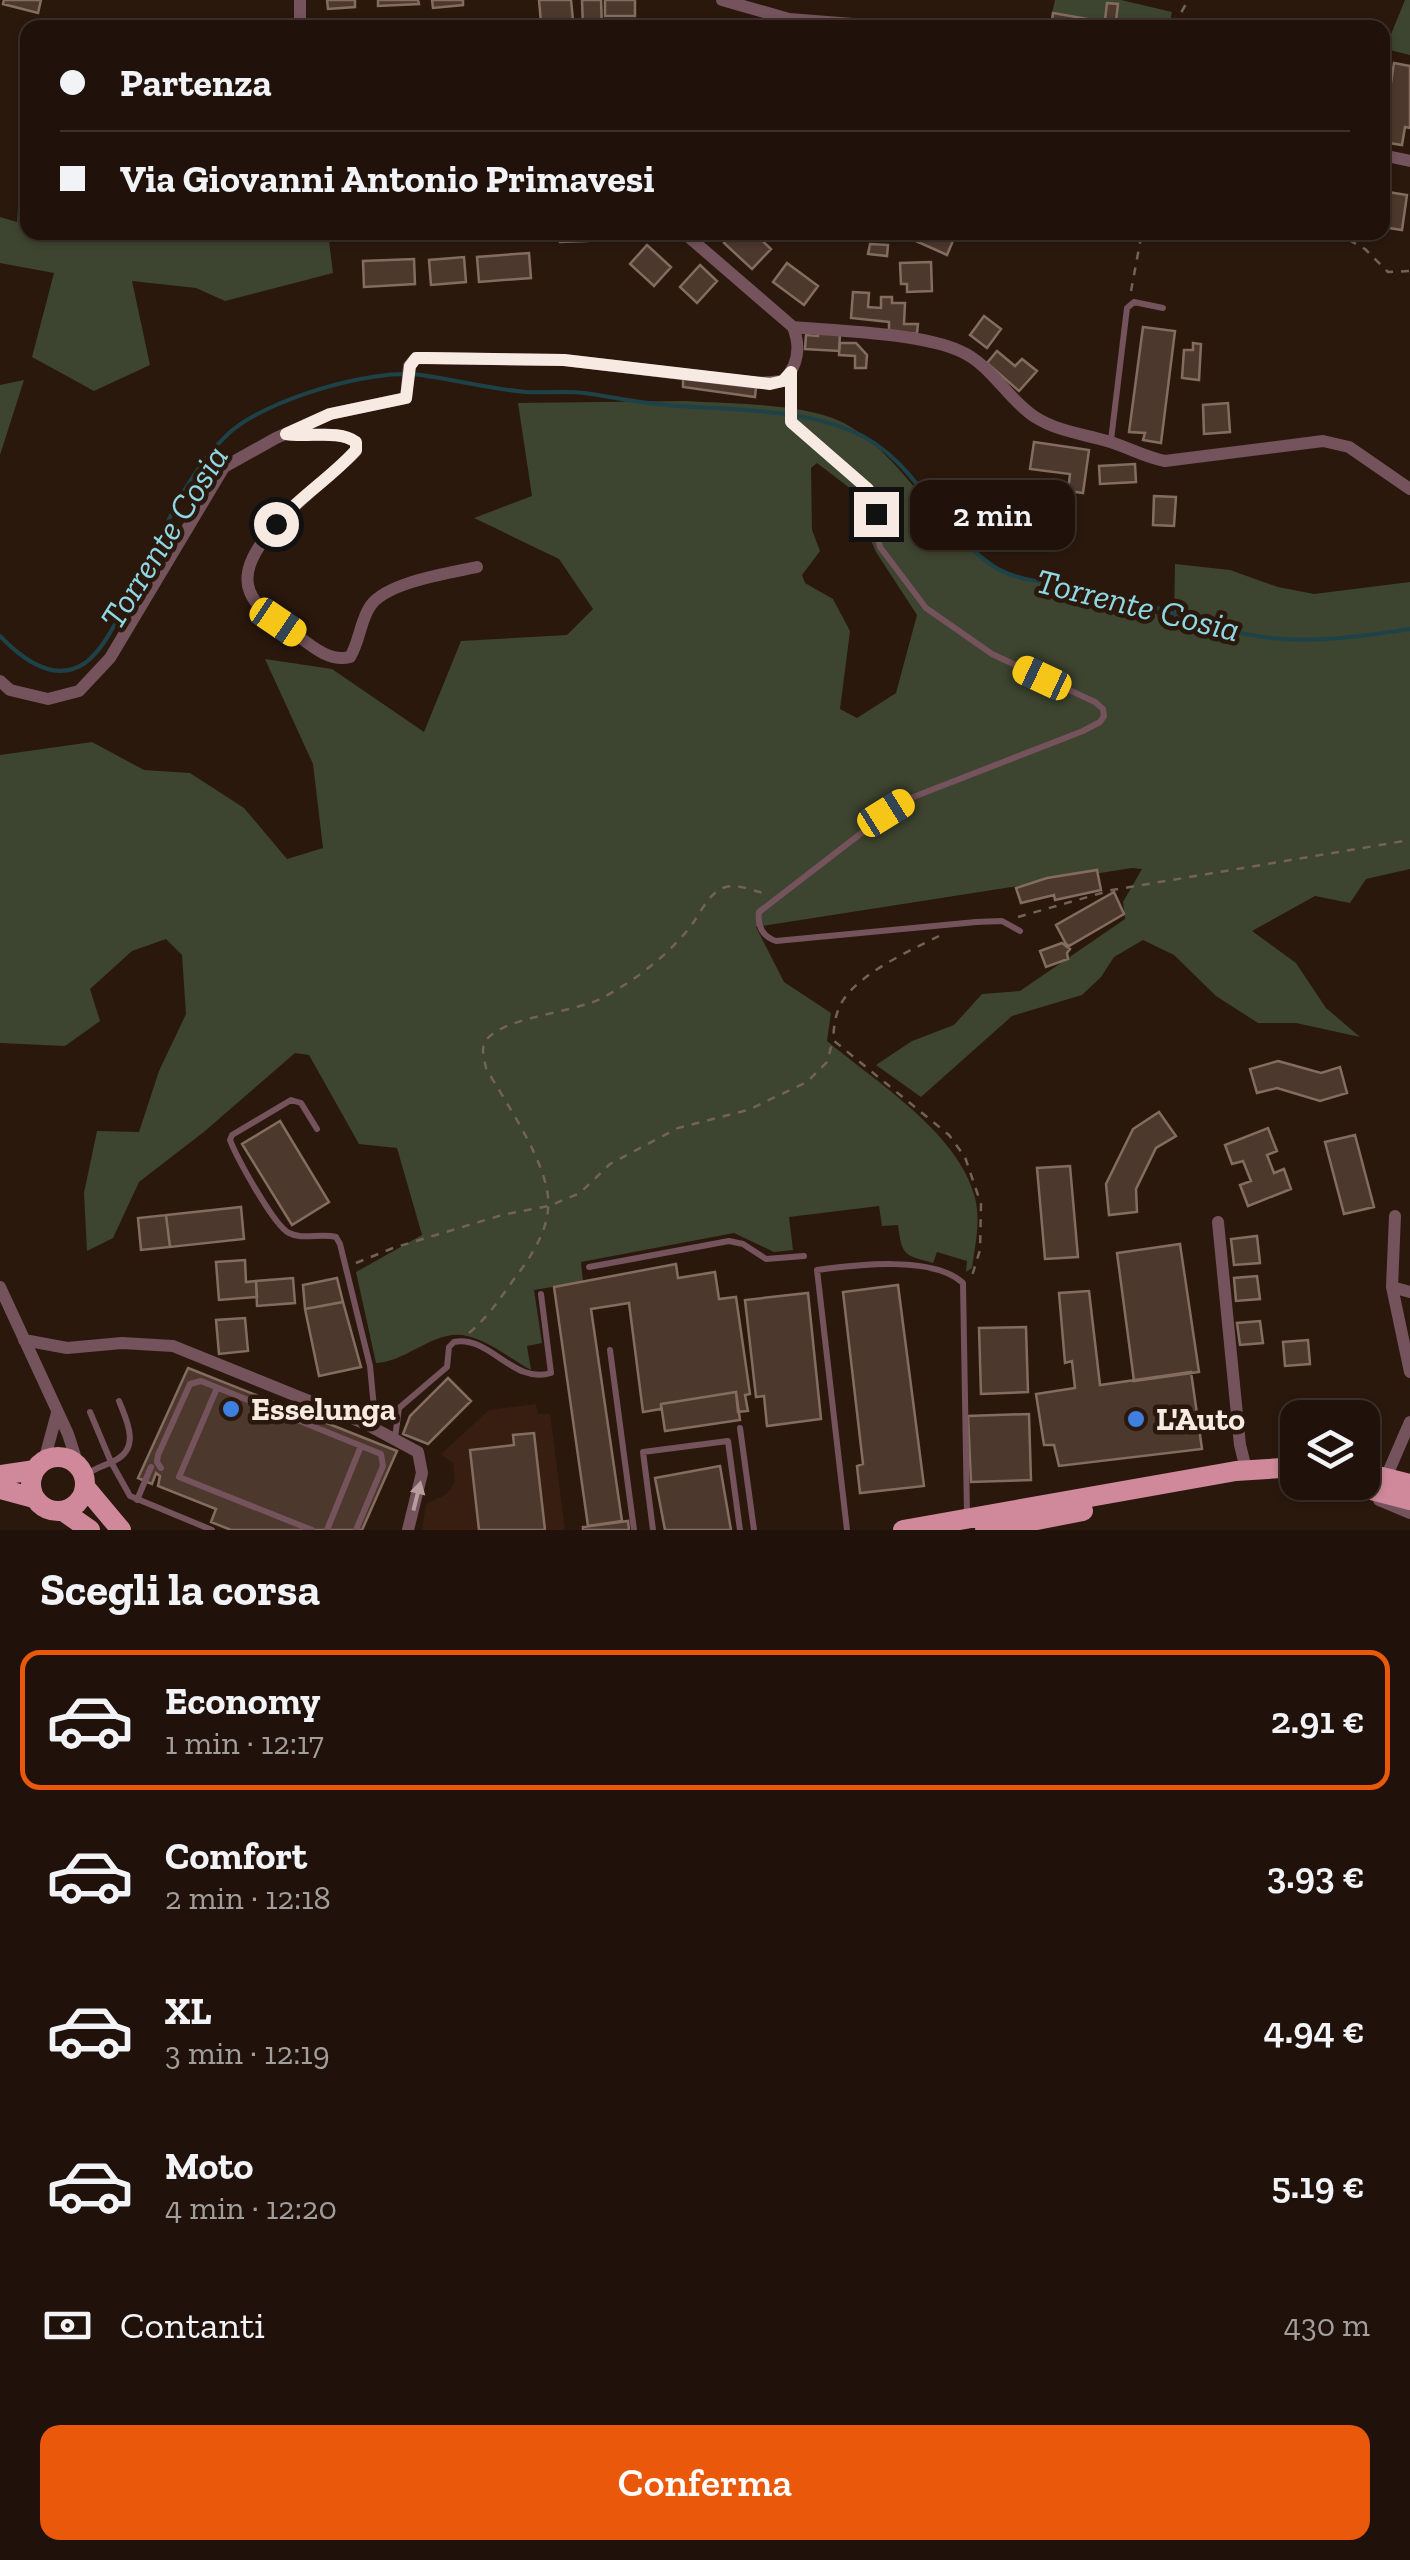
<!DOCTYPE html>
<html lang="it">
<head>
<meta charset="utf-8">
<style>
  :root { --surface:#20120a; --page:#281b13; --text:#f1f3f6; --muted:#a29e9c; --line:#3d322b; --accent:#ea580c }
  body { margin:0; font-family:"Zilla Slab",serif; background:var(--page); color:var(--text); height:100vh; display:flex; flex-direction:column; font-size:38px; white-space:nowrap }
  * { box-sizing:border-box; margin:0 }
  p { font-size:32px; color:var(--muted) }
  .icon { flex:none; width:55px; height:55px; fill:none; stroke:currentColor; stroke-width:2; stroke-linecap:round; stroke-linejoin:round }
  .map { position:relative; height:1530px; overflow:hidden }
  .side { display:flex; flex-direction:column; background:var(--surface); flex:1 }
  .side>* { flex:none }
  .banner { position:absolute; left:20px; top:20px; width:1370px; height:220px; border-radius:20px; box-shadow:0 2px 8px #0004,0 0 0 2px var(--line); display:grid; align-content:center; height:220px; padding:0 40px; background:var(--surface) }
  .fabs { position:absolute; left:1280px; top:1400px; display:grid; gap:20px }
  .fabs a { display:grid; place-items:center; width:100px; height:100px; border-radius:20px; background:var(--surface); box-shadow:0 2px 8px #0004,0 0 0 2px var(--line); font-size:50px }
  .end { position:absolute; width:45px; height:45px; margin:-22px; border:12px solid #f7eae2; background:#111; box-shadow:0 0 0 5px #111 }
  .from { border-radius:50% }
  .bubble { position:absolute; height:70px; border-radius:20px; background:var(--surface); box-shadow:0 2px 8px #0004,0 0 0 2px var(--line); font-size:32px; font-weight:600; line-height:70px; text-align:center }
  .car { position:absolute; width:30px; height:60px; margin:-30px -15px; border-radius:12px; box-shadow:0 0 8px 2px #0007; background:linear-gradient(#f5c518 24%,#345 0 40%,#f5c518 0 76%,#345 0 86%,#f5c518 0) }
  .banner b { display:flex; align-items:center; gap:35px; height:95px; font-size:38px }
  .banner b+b { border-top:2px solid var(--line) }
  .banner i { width:25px; height:25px; background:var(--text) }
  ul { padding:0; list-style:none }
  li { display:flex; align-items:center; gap:30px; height:140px; margin:0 20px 15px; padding:0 20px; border:5px solid transparent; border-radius:20px }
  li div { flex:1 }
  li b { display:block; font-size:38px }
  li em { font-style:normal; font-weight:600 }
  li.active { border-color:var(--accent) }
  li>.icon { width:90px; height:90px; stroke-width:1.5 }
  h2 { padding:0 40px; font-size:45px; line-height:120px }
  .pay { display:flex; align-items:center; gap:25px; height:110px; padding:0 40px; font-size:38px }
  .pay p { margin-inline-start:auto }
  .action { display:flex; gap:20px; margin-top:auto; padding:20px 40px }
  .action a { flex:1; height:115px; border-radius:20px; background:var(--accent); color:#fff; font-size:40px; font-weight:600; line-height:115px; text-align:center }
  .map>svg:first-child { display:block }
  .built { fill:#371e10 }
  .green { fill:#3d442f; fill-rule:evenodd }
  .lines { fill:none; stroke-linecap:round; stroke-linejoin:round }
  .stream { stroke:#1d4349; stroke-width:4 }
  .building { fill:#4d382d; stroke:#846d60; stroke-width:2.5 }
  .path { stroke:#736258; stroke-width:2.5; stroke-dasharray:8 8; stroke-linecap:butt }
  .service { stroke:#75535c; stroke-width:6 }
  .minor { stroke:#75535c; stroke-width:12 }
  .primary { stroke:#cf899b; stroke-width:20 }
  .oneway { fill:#b69e9f }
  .route { stroke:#f7eae2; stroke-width:12 }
  .shop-dot { fill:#3f7fe0; stroke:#2a180d; stroke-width:4 }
  .labels { text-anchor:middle; stroke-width:9; stroke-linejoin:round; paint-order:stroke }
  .poi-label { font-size:32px; font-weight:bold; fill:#f7eae2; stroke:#2a180d; text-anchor:start }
  .water-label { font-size:35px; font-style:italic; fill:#8ed7e4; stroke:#2a180d }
</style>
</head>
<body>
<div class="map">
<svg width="1410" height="1530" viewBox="0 0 1410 1530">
  <rect width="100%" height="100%" fill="#2a180d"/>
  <path class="built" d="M536,1404L538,1414H550L565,1530H422L426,1504L447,1494L455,1482L453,1463L441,1454L489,1410Z"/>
  <path class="green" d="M1055,0H1121L1172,12L1169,27L1049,28Z
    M1405,0H1410V55L1385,49Z
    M27,150L28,232L328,233L333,273L225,301L196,288L132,281L150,365L94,391L32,357L54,273L0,263V217L17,222L20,178Z
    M24,380L0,455V385Z
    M686,401C730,404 807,403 844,423C909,459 939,539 1006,573C1031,585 1062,583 1089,589C1117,595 1147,610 1174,622L1175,564L1230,570L1278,587L1314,594L1410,582V869L1366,879L1350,903L1315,896L1252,931L1296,963L1326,1008L1360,1037L1296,1023H1258L1216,996L1174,955L1143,940L1114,957L1101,977L1082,995L1012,1016L921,1097L876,1065L912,1041L954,1025L982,994L1020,991L1125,919L1123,902L1142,869L1132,868L756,927L784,982L831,1013L827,1041C876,1082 959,1133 975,1198C981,1221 975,1245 972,1268L966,1272L967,1261L937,1252L933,1263C904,1255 902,1256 898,1225L882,1226L879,1206L789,1217L793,1250L774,1252L734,1233L581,1262L583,1282L534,1290L542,1343L527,1346L531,1370C512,1360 488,1340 467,1336C436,1328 407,1362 376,1363L356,1272L422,1235L397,1148L359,1144L309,1055L295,1053L205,1131L139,1182L113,1238L87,1251L84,1193L97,1131L139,1132L159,1071L186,1014L182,955L166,939L132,951L90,989L100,1021L65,1046L0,1043V755L92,742L144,770L190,773L244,808L287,859L323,848L313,764L265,659L332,669L424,732L461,641L567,635L593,609L559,559L474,518L532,496L518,403ZM817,463L864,499L870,538L876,552L917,615L896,693L857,718L840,709L850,631L833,599L805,583L802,575L820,551L812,530L811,468Z"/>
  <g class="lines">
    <path class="stream" d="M0,636C21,658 54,684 85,663C100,652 110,633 119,617C154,559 178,480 228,434C264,400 372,368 421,375C456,380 491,389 526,392C545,393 565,391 584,393C608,396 632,402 657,404C721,411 791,406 852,431C915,457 938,529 993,566C1022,585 1063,582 1097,590C1154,603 1211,632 1271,638C1317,643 1365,636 1410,629"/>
  </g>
  <path class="building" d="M4,0H41L38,13L3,4Z
    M327,0H355V7L328,9Z
    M378,0H418L419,4L378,6Z
    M432,0H463V5L433,8Z
    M539,0H571L573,20L541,23Z
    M582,0H601L602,28H583Z
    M605,0H635V16H605Z
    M1107,3L1118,4L1116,21L1105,20Z
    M1053,13L1105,22V28H1051Z
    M1394,63L1410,66V128L1405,127L1402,145L1382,142Z
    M1382,191L1407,195L1402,230L1382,227Z
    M560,232H587V241L560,242Z
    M734,232H753L771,249L752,269L724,243Z
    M909,232H946L955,236L947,255L907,237Z
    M870,244L888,245L887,256L868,254Z
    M647,245L671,267L654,286L630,264Z
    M529,253L531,278L479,282L477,257Z
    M464,257L466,282L431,285L429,260Z
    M414,259L415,284L364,287L363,261Z
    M931,262L932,291L907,292V284H901L900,263Z
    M787,263L818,286L804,305L773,282Z
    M700,265L717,281L697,303L680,287Z
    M853,292L869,293L868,307L881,308V297H892V303H905L904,324H918L917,333L889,335V322L851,318Z
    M984,316L1001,329L987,348L970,335Z
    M1143,327L1175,331L1161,443L1143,440L1145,433L1129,432Z
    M818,332L840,334L839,351L805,349L806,335L818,336Z
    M840,343H856L867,355L866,368H855V356L839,355Z
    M1193,343L1201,344L1199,380L1182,378L1184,350H1193Z
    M997,351L1015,366L1022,359L1037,371L1019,391L987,363Z
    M683,378L756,387L755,397L683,387Z
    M1228,403L1230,432L1204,434L1203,405Z
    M1034,442L1089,450L1083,493L1068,491L1070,474L1030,469Z
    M1135,464L1136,482L1100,484L1099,466Z
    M1030,488L1069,495L1066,510L1055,508L1054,512L1027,507Z
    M1154,496L1176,497L1174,526L1153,525Z
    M1097,870L1101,890L1055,900L1054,895L1021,903L1016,888L1047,878Z
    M1114,892L1124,914L1069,946L1066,944L1056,925Z
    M1062,943L1070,949L1067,953L1068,959L1046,967L1040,951Z
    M1278,1061L1321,1073L1340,1067L1347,1093L1320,1101L1277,1088L1257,1093L1250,1069Z
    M1159,1112L1176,1136L1156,1148L1136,1189L1137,1212L1109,1215L1106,1184L1133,1129Z
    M280,1121L329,1202L292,1225L242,1144Z
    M1268,1128L1277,1151L1267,1155L1274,1173L1284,1169L1291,1189L1248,1206L1240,1185L1251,1181L1243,1161L1232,1164L1225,1145Z
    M1355,1135L1374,1207L1344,1214L1325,1142Z
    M1070,1166L1078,1257L1045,1259L1037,1168Z
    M241,1207L244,1239L170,1247L166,1215Z
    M166,1215L170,1247L141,1250L138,1218Z
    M1257,1236L1260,1263L1234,1265L1231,1239Z
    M1180,1244L1199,1372L1134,1381L1117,1253Z
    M245,1260L246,1282L256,1281L257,1297L219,1300L216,1262Z
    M676,1264L678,1278L715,1272L719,1299L736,1297L750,1394L745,1395L748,1411L738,1412L736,1392L661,1404V1409L643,1412L629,1303L591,1309L622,1521L588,1526L554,1287Z
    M1257,1276L1260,1299L1236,1301L1234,1278Z
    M293,1278L295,1303L257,1306L256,1281Z
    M337,1278L343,1302L305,1309L303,1285Z
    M898,1285L924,1486L860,1493L857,1466L863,1464L843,1292Z
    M1089,1291L1100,1385L1191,1372L1202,1449L1059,1466L1054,1445H1044L1036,1394L1075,1388L1072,1361L1065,1363L1059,1293Z
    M808,1293L821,1419L767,1426L764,1396L756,1397L745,1300Z
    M343,1302L361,1367L319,1376L305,1309Z
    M245,1318L248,1351L219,1354L216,1320Z
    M1260,1321L1263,1343L1240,1345L1237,1323Z
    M1026,1327L1028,1392L981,1394L979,1328Z
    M1308,1340L1310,1364L1285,1366L1283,1342Z
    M188,1368L397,1451L362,1530H231L211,1522L216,1509L158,1486L160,1476L156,1473L152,1484L138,1478Z
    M448,1378L471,1401L428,1444L403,1434L410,1416Z
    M736,1392L740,1420L665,1431L661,1404Z
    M1029,1414L1031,1480L971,1482L968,1416Z
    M534,1433L545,1530H479L470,1450L514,1445L513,1435Z
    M720,1466L731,1530H665L655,1478Z
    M628,1521L629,1530H583V1527Z"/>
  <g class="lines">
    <path class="path" d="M1182,28L1181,13L1188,0
      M1335,232L1365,249L1388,272L1410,271
      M1131,291L1142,232
      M1018,917L1112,890L1410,840
      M939,936C911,950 858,974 842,1002C835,1014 834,1026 833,1040L949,1135L965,1157L981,1204L980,1250L971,1279
      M356,1263L393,1248L502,1215L549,1206L580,1193L610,1164L678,1128L748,1110L807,1082L827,1062L833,1040
      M469,1333C487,1318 500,1299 514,1279C529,1260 546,1234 548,1210C553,1169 506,1104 486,1068C484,1058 480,1047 487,1039C507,1016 574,1013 602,998C636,980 673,952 695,920C703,908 711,891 726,887C738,884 751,890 763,893"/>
    <path class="service" d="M791,374V422L868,489L880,547L926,608L992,654L1095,702L1103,709L1104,716L1100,722L1083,731L903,801L759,912C757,926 763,937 776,941L976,922L1002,921L1020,931
      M1111,440L1127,308L1134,302L1163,308
      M317,1129L301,1103L291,1100L232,1135L230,1140C237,1158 274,1226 289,1233C302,1240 321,1233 336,1237L340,1244L370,1366L374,1408L367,1424
      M589,1267L729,1241L743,1244L766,1259L804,1256
      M610,1350L634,1530
      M217,1388L179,1477L312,1530
      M90,1412L111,1462L130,1496L212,1530
      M740,1428L754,1530
      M395,1438L399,1408L447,1367L449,1347L454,1342C490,1335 513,1385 551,1373L541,1294
      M161,1468L157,1462L158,1455L190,1384L201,1381L381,1454L383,1466L356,1530
      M84,1478C93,1468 102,1467 114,1461C141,1448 127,1421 119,1401
      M137,1500L151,1467
      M327,1530L361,1446
      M653,1530L643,1452L728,1441L740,1530
      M847,1530L817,1270C855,1265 933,1255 963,1283L967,1515"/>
    <path class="minor" d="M300,0V28
      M722,0L789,19L904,28
      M1382,155L1410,161
      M793,327C839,331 920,333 960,351C992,365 1007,399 1035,417C1057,431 1083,434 1107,441C1128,447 1144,457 1165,461L1323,441L1349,447L1410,489
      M289,434C310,438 338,429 356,442V451C329,480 230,546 250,592C257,609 275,620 289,629C306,641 327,663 350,657C360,641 360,620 371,605C388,582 449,573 477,567
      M0,681L10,690L48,699L79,691L110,658L224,467L276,438L330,414L406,398L409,366L416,358L564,360L758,383L783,381C798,366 801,347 793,327L683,232
      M1395,1216L1392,1287L1410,1372
      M1218,1222L1240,1445L1247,1473
      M0,1287L68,1434L79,1468
      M1392,1287L1410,1292
      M24,1340L67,1348L122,1343L173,1346L366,1424L418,1452L422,1473L408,1530
      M44,1461L57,1413
      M1384,1482L1410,1422
      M1379,1500L1410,1513"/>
    <path class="primary" d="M31 1484a27 27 0 1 1 54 0a27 27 0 1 1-54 0Z
      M1362,1472L1410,1484
      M0,1475L35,1470
      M1324,1482L1356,1486L1410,1500
      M85,1487L121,1530
      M0,1489L34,1498
      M63,1511L90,1530
      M903,1530L1236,1471L1298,1467
      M985,1530L1083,1511"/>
  </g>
  <defs><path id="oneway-solid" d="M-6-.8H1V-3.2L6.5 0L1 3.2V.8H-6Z" transform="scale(2.5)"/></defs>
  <use class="oneway" href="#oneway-solid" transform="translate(417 1496) rotate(-76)"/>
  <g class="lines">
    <path class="route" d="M276,524C299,497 331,478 356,450V442C338,429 308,438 286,434L330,414L406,398L410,366L416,358H427L564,360L770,384L783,381L791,372V422L868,489L876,514"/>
  </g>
  <g class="shop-dot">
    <circle cx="231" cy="1409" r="10"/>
    <circle cx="1136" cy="1419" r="10"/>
  </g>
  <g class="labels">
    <g class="poi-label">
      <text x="251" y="1420">Esselunga</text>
      <text x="1156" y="1430">L'Auto</text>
    </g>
    <g class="water-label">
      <text transform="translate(164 537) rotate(-58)" y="12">Torrente Cosia</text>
      <text transform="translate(1138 605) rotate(14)" y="12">Torrente Cosia</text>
    </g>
  </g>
</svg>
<div class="fabs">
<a><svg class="icon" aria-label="layers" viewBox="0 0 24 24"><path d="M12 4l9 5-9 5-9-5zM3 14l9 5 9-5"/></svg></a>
</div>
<i class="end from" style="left:276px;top:524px"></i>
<i class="end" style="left:876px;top:514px"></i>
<div class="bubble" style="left:910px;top:480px;width:165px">2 min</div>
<i class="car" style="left:278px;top:622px;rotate:124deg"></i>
<i class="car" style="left:1042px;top:678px;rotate:295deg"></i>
<i class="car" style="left:886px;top:813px;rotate:58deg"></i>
<div class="banner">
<b><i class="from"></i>Partenza</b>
<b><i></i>Via Giovanni Antonio Primavesi</b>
</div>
</div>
<section class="side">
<h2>Scegli la corsa</h2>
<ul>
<li class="active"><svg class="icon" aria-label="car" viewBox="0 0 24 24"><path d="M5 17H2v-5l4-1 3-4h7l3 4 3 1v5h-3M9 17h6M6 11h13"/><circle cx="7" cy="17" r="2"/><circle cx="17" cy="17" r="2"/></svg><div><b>Economy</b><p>1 min · 12:17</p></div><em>2.91 €</em></li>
<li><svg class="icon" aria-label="car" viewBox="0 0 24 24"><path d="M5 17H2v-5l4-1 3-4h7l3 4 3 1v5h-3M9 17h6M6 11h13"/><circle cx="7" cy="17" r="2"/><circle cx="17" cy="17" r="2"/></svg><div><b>Comfort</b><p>2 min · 12:18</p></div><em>3.93 €</em></li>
<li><svg class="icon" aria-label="car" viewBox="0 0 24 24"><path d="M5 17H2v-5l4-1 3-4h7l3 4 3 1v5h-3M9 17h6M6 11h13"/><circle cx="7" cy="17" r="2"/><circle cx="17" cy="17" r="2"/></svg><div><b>XL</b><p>3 min · 12:19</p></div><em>4.94 €</em></li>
<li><svg class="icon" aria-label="car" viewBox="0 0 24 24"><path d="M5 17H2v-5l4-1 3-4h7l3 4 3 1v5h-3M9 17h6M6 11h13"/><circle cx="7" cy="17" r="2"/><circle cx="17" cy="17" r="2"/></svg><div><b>Moto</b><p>4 min · 12:20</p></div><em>5.19 €</em></li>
</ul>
<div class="pay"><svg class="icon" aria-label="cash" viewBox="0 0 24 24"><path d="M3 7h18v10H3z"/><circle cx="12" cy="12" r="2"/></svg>Contanti<p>430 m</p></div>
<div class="action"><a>Conferma</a></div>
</section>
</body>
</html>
